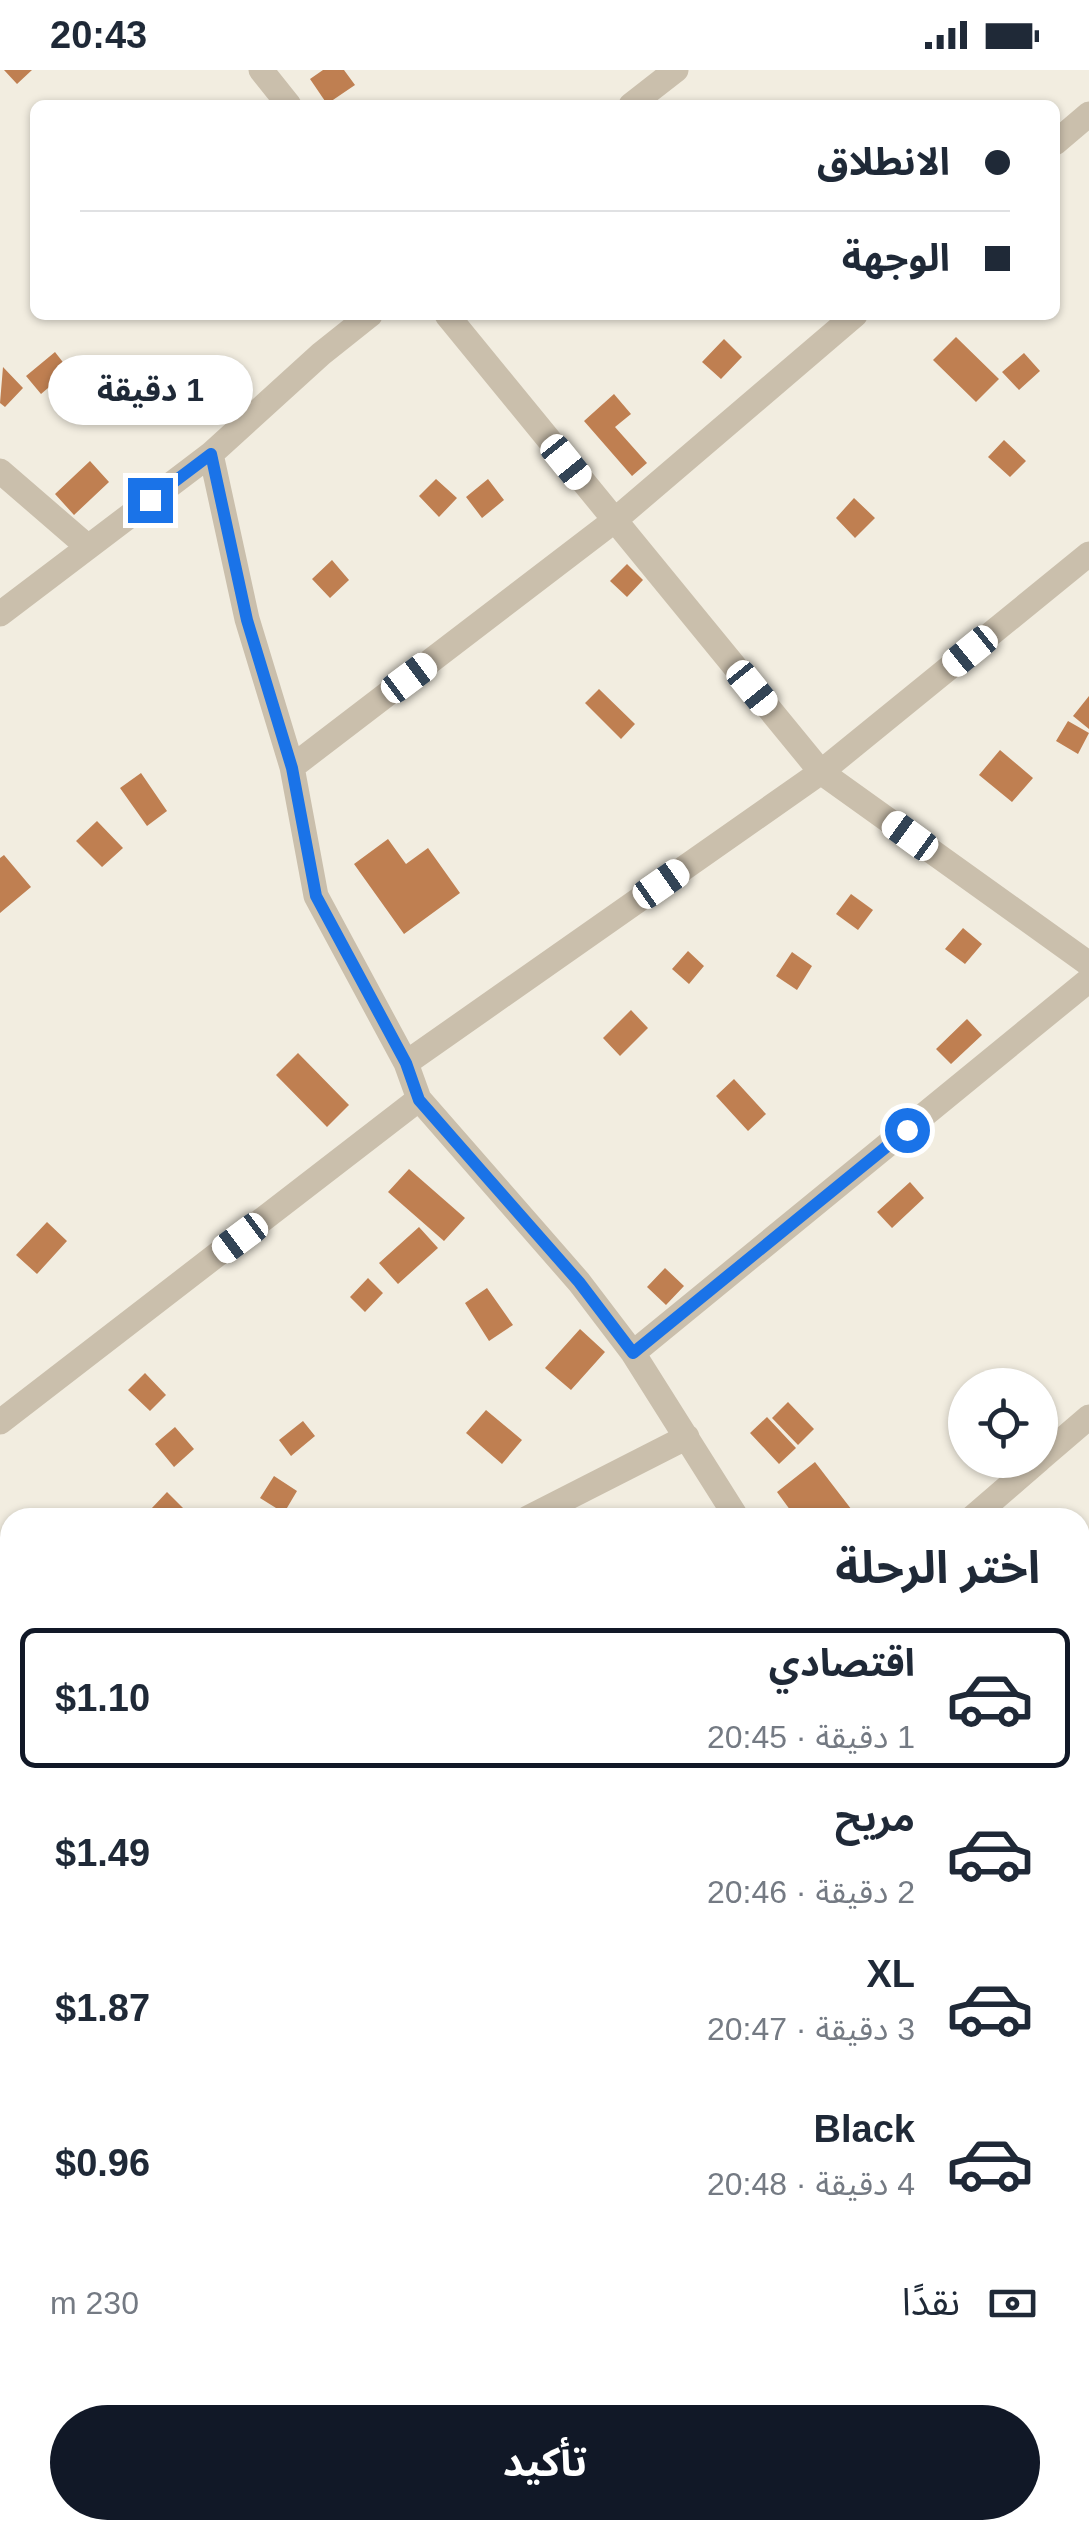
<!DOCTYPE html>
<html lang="ar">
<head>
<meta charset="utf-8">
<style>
  :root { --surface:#fff; --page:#f2f2f3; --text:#1f2937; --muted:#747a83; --line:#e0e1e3; --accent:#111827 }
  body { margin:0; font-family:Helvetica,"Noto Sans Arabic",sans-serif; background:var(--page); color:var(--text); direction:rtl; height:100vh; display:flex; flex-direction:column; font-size:38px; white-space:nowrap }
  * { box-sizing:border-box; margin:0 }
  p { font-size:32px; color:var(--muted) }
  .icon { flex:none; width:55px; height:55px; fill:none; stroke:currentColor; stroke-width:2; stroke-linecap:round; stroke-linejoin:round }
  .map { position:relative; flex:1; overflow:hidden; direction:ltr }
  .sheet { position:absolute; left:0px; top:1438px; width:1090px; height:1032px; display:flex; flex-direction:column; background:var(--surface); border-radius:30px 30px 0 0; box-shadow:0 2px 8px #0004; direction:rtl }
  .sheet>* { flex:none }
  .guide { position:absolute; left:30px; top:30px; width:1030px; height:220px; border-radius:15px; box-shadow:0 2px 8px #0004; direction:rtl; display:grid; align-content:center; height:220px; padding:0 50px; background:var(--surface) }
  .buttons { position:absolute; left:948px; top:1298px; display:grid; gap:20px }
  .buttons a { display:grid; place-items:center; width:110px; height:110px; border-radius:50%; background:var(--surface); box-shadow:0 2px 8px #0004; font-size:50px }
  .end { position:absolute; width:45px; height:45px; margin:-22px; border:12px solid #1a73e8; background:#fff; box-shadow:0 0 0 5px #fff }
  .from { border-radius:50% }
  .bubble { position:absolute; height:70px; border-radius:35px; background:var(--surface); box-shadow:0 2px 8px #0004; font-size:32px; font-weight:700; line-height:70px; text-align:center; direction:rtl }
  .car { position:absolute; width:30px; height:60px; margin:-30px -15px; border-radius:12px; box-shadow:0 0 8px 2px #0007; background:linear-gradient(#fff 24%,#345 0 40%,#fff 0 76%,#345 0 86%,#fff 0) }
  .guide b { display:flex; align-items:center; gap:35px; height:95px; font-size:38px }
  .guide b+b { border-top:2px solid var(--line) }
  .guide i { width:25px; height:25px; background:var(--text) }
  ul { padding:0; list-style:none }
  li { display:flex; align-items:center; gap:30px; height:140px; margin:0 20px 15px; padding:0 30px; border:5px solid transparent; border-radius:15px }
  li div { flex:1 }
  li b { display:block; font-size:38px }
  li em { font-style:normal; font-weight:700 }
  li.current { border-color:var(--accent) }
  li>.icon { width:90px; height:90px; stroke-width:1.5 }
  h2 { padding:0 50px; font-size:45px; line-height:120px }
  .pay { display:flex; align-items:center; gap:25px; height:110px; padding:0 50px; font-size:38px }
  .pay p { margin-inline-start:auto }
  .button { display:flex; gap:20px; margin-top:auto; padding:20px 50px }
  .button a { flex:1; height:115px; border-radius:60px; background:var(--accent); color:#fff; font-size:40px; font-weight:700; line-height:115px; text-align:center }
  .status { display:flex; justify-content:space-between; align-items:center; height:70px; padding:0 50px; background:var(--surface); direction:ltr }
  .status svg { height:28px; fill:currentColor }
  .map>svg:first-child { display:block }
  .building { fill:#bf7f51 }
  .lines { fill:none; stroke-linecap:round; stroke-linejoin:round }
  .street { stroke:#cabfac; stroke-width:25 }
  .route { stroke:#1a73e8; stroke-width:12 }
</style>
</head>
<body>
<div class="status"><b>20:43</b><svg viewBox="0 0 49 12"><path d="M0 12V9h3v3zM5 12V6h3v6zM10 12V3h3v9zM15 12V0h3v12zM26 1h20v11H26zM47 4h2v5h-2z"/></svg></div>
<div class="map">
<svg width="1089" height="2469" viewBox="0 0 1089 2469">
  <rect width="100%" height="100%" fill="#f2ede0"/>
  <path class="building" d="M4,0H32L17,14Z
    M323,0H344L355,15L327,34L310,9Z
    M956,267L999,309L976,332L933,290Z
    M724,269L742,287L721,309L702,292Z
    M55,282L69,300L41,324L26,306Z
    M1024,283L1040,301L1019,320L1002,302Z
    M3,297L23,318L5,337L0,333Z
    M614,324L631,344L615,357L647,393L632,406L584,351Z
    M1004,370L1026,391L1010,407L988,387Z
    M90,391L109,412L74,445L55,424Z
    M436,409L457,428L439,447L419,426Z
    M488,409L504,430L482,448L466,427Z
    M854,428L875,448L855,468L836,448Z
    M332,490L349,510L330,528L312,509Z
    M627,494L643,510L627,527L610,511Z
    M599,619L635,654L621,669L585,633Z
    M1089,626V659L1073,646Z
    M1068,651L1089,663L1078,684L1056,671Z
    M1000,680L1033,708L1012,732L979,705Z
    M141,703L167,741L147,756L120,718Z
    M97,751L123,778L102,797L76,771Z
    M388,769L406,794L428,778L460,823L404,864L354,794Z
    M4,785L31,817L0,843V788Z
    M851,824L873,840L858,860L836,844Z
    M963,858L982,874L965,894L945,879Z
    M688,881L704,896L689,914L672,899Z
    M792,882L812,896L797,920L776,906Z
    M631,940L648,958L620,986L603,968Z
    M967,949L982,965L951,994L936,979Z
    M298,983L349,1035L327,1057L276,1005Z
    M734,1009L766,1044L748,1061L716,1026Z
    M409,1099L465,1148L444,1171L388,1122Z
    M910,1112L924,1128L892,1158L877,1142Z
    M47,1152L67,1171L37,1204L16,1185Z
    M419,1157L438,1178L398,1214L379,1193Z
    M665,1198L684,1216L666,1235L647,1217Z
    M368,1208L383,1223L365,1242L350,1227Z
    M487,1218L513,1255L489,1271L465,1233Z
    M580,1259L605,1282L571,1320L545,1298Z
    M145,1303L166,1325L150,1341L128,1320Z
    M788,1332L814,1359L798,1375L772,1348Z
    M486,1340L522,1370L502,1394L466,1363Z
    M767,1347L796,1378L779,1394L750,1363Z
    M303,1351L315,1366L291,1386L279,1370Z
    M175,1357L194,1379L174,1397L155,1374Z
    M815,1392L858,1448H796L777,1422Z
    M274,1406L297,1421L284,1443L260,1428Z
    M167,1422L184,1439L177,1448H160L151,1439Z
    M1080,1519L1089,1527V1587L1083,1595Z
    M1080,2254L1089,2262L1087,2299L1080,2293Z
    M977,2460H1022L1014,2469H970Z"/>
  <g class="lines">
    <path class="street" d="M261,0L289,35
      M631,35L676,0
      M1055,73L1089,44
      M370,245L321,284L211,384L247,549L292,697L316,826L406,993L419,1029L579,1212L633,1283L737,1448
      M447,245L821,702L1089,894
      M0,401L88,477
      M0,544L211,384
      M292,697L615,450L855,245
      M406,993L821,702L1089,484
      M633,1283L1089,910
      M0,1352L419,1029
      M1040,1389L1089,1347
      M528,1448L687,1367
      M972,1448L1039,1390
      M0,1532L10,1535
      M0,1747L10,1742
      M1080,1794L1089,1798
      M1080,1970L1089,1981
      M1080,2131L1089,2124
      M0,2212L10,2206
      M220,2469L231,2460
      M686,2469L697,2460"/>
  </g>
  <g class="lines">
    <path class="route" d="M150,430L211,384L247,550L292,698L316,826L406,993L419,1030L579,1212L633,1283L907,1060"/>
  </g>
</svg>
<div class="buttons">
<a><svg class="icon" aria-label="locate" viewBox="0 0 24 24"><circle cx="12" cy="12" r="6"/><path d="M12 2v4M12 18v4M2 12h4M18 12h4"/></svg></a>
</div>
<i class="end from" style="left:907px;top:1060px"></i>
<i class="end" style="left:150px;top:430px"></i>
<div class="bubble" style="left:48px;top:285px;width:205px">1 دقيقة</div>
<i class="car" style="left:566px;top:392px;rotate:141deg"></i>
<i class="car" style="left:970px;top:581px;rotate:231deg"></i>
<i class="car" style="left:409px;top:608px;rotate:53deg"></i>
<i class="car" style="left:752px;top:618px;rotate:141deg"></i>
<i class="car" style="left:910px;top:766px;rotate:306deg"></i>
<i class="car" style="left:661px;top:814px;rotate:55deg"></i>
<i class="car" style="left:240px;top:1168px;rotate:233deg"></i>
<div class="guide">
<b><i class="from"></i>الانطلاق</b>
<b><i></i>الوجهة</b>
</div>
<section class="sheet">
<h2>اختر الرحلة</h2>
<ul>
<li class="current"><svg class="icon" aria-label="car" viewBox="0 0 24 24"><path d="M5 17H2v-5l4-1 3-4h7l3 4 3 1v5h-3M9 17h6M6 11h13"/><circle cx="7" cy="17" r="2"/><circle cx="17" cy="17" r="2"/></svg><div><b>اقتصادي</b><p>1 دقيقة · 20:45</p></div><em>$1.10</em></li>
<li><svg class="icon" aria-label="car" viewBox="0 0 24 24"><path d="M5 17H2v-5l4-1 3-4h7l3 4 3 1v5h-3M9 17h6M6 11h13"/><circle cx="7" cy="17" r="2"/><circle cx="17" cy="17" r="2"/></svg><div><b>مريح</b><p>2 دقيقة · 20:46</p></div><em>$1.49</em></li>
<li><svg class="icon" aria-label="car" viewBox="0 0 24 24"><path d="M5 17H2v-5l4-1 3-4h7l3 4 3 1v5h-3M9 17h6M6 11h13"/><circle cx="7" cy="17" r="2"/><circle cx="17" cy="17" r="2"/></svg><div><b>XL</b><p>3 دقيقة · 20:47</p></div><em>$1.87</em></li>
<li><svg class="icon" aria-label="car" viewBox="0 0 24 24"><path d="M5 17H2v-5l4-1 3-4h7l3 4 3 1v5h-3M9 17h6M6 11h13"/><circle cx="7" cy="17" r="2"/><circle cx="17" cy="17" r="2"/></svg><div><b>Black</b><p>4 دقيقة · 20:48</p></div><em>$0.96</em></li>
</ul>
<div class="pay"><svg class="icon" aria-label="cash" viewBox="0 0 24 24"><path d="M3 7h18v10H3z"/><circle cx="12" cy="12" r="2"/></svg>نقدًا<p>230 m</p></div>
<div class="button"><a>تأكيد</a></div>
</section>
</div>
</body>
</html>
